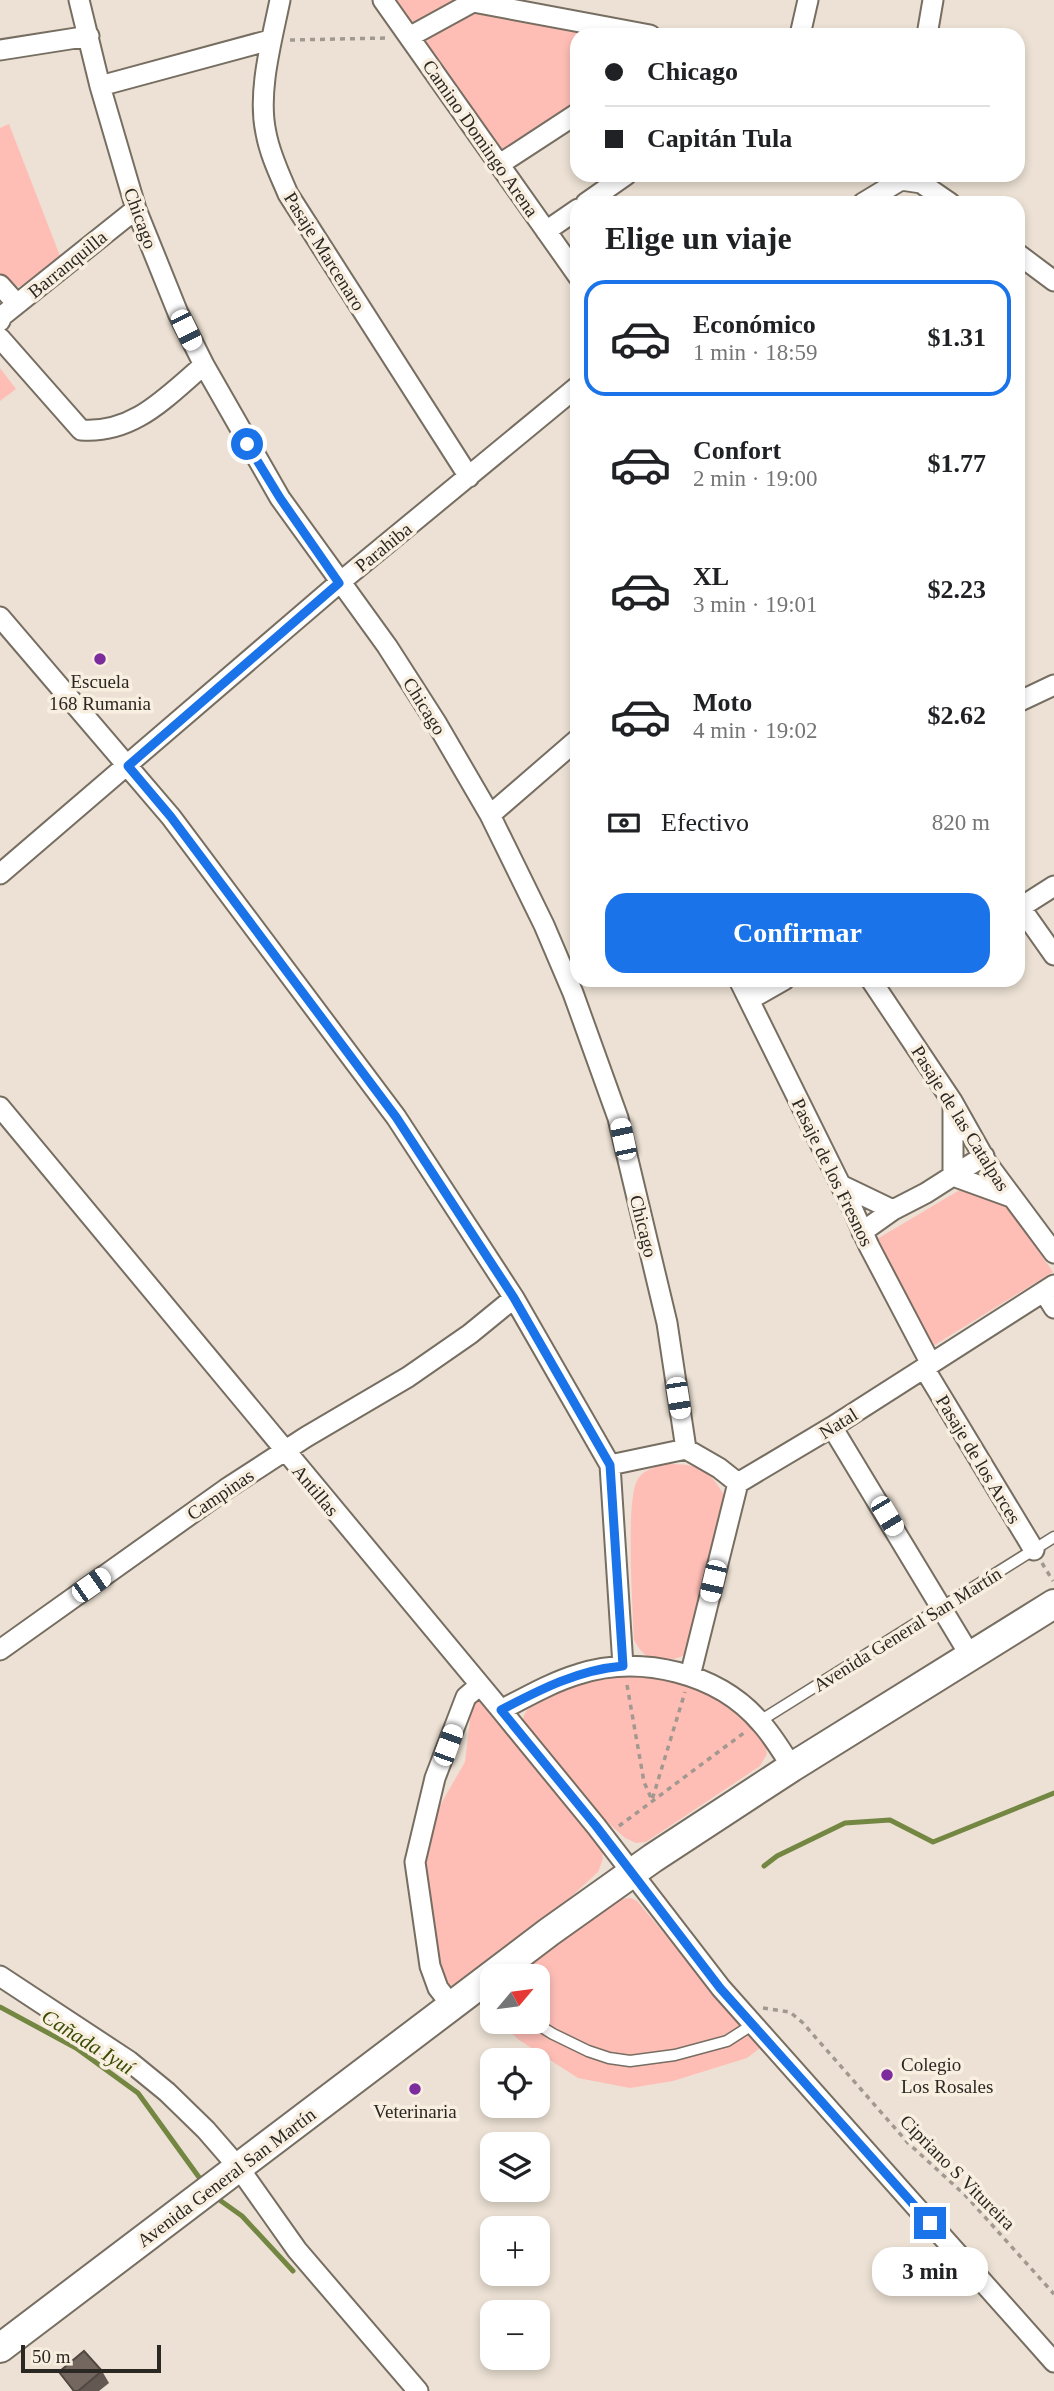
<!DOCTYPE html>
<html lang="es">
<head>
<meta charset="utf-8">
<style>
  :root { --surface:#fff; --page:#f2f2f2; --text:#202124; --muted:#757577; --line:#e0e0e0; --accent:#1a73e8 }
  body { margin:0; font-family:Georgia,serif; background:var(--page); color:var(--text); height:100vh; display:flex; flex-direction:column; font-size:26px; white-space:nowrap }
  * { box-sizing:border-box; margin:0 }
  p { font-size:23px; color:var(--muted) }
  .icon { flex:none; width:38px; height:38px; fill:none; stroke:currentColor; stroke-width:2; stroke-linecap:round; stroke-linejoin:round }
  .map { position:relative; flex:1; overflow:hidden }
  .panel { position:absolute; left:570px; top:196px; width:455px; height:791px; display:flex; flex-direction:column; background:var(--surface); border-radius:21px; box-shadow:0 4px 10px #0003 }
  .panel>* { flex:none }
  .top-card { position:absolute; left:570px; top:28px; width:455px; height:154px; border-radius:21px; box-shadow:0 4px 10px #0003; display:grid; align-content:center; height:154px; padding:0 35px; background:var(--surface) }
  .needle { width:46px; rotate:61deg }
  .controls { position:absolute; left:480px; top:1964px; display:grid; gap:14px }
  .controls a { display:grid; place-items:center; width:70px; height:70px; border-radius:14px; background:var(--surface); box-shadow:0 4px 10px #0003; font-size:35px }
  .scale { position:absolute; left:21px; bottom:18px; width:140px; box-sizing:border-box; padding-left:7px; border:4px solid #2b2823; border-top:0; font-size:19px; line-height:24px; white-space:nowrap; color:#2b2823; -webkit-text-stroke:5px #f9efe1; paint-order:stroke }
  .end { position:absolute; width:32px; height:32px; margin:-16px; border:9px solid #1a73e8; background:#fff; box-shadow:0 0 0 4px #fff }
  .from { border-radius:50% }
  .bubble { position:absolute; height:49px; border-radius:21px; background:var(--surface); box-shadow:0 4px 10px #0003; font-size:23px; font-weight:700; line-height:49px; text-align:center }
  .car { position:absolute; width:21px; height:42px; margin:-21px -10px; border-radius:9px; box-shadow:0 0 5px 2px #0007; background:linear-gradient(#fff 24%,#345 0 40%,#fff 0 76%,#345 0 86%,#fff 0) }
  .top-card b { display:flex; align-items:center; gap:24px; height:66px; font-size:26px }
  .top-card b+b { border-top:2px solid var(--line) }
  .top-card i { width:18px; height:18px; background:var(--text) }
  ul { padding:0; list-style:none }
  li { display:flex; align-items:center; gap:21px; height:116px; margin:0 14px 10px; padding:0 21px; border:4px solid transparent; border-radius:21px }
  li div { flex:1 }
  li b { display:block; font-size:26px }
  li em { font-style:normal; font-weight:700 }
  li.current { border-color:var(--accent) }
  li>.icon { width:63px; height:63px; stroke-width:1.5 }
  h2 { padding:0 35px; font-size:32px; line-height:84px }
  .pay { display:flex; align-items:center; gap:18px; height:77px; padding:0 35px; font-size:26px }
  .pay p { margin-inline-start:auto }
  .primary-button { display:flex; gap:14px; margin-top:auto; padding:14px 35px }
  .primary-button a { flex:1; height:80px; border-radius:21px; background:var(--accent); color:#fff; font-size:28px; font-weight:700; line-height:80px; text-align:center }
  .map>svg:first-child { display:block }
  .green { fill:#febeb6 }
  .lines { fill:none; stroke-linecap:round; stroke-linejoin:round }
  .stream { stroke:#738742; stroke-width:5 }
  .service-casing { stroke:#776e62; stroke-width:13 }
  .minor-casing { stroke:#776e62; stroke-width:23 }
  .secondary-casing { stroke:#776e62; stroke-width:32 }
  .path { stroke:#a19990; stroke-width:3.5; stroke-dasharray:5 5; stroke-linecap:butt }
  .service { stroke:#fff; stroke-width:10 }
  .minor { stroke:#fff; stroke-width:19 }
  .secondary { stroke:#fff; stroke-width:28 }
  .wall { fill:#645952 }
  .building { fill:#74675f; stroke:#514842; stroke-width:2 }
  .route { stroke:#1a73e8; stroke-width:9 }
  .poi-dot { fill:#7c2c9c; stroke:#f9efe1; stroke-width:2.5 }
  .labels { text-anchor:middle; stroke-width:7; stroke-linejoin:round; paint-order:stroke }
  .street-label { font-size:19px; fill:#2b2823; stroke:#f9efe1 }
  .poi-label { font-size:19px; fill:#2b2823; stroke:#f9efe1 }
  .water-label { font-size:21px; font-style:italic; fill:#3a4c01; stroke:#f9efe1 }
</style>
</head>
<body>
<div class="map">
<svg width="1054" height="2391" viewBox="0 0 1054 2391">
  <rect width="100%" height="100%" fill="#ece1d4"/>
  <path class="green" d="M394,0H454L456,3L412,25Z
    M481,11L614,35H578L577,105L508,150L500,151L495,147L426,43C434,27 463,12 481,11Z
    M9,124L60,256L23,286C12,288 7,282 0,273V128Z
    M0,368L16,389L0,401Z
    M985,1175L1053,1272L933,1346L877,1239Z
    M666,1464C700,1464 708,1468 726,1498L689,1653C664,1665 648,1666 634,1640C633,1612 625,1497 638,1479C644,1469 656,1467 666,1464Z
    M628,1675H655L689,1685L709,1694L746,1718L765,1743L767,1754L760,1766L646,1842L636,1843L625,1838L604,1819L523,1720C527,1690 603,1679 628,1675Z
    M477,1699L485,1700L602,1850L603,1859L598,1872L561,1906L453,1988L447,1987L440,1980L420,1856L435,1814L465,1762L472,1702Z
    M631,1898L637,1901L760,2048L747,2058L673,2081L630,2088L578,2078L519,2040L499,2021H537V1976H513L617,1899Z"/>
  <g class="lines">
    <path class="stream" d="M764,1866L777,1856L845,1823L890,1820L933,1842L1054,1793
      M0,2007L76,2048L138,2093L201,2180
      M221,2201L242,2216L293,2271"/>
    <defs>
      <path id="service" d="M760,1721L1054,1537
        M478,1991L492,2003
        M532,2021L553,2034L588,2051L609,2058L630,2061L675,2055L727,2041L752,2025"/>
      <path id="minor" d="M79,0L100,86L136,209L178,313L204,365L280,498L387,646L437,724L490,815L544,925L573,993L618,1118L667,1323L686,1449
        M280,0C272,40 257,92 266,133C270,155 280,175 288,194L469,477
        M383,0L578,276
        M800,35L808,0
        M927,35L933,0
        M409,37L473,2L650,35
        M0,50L89,36
        M100,86L270,40
        M500,164L578,113
        M901,180L921,183L950,203
        M586,203L626,175
        M863,203L901,180L902,175
        M546,231L578,209
        M1018,254L1054,281
        M0,285L17,304
        M0,321L2,316L136,209
        M0,338L81,430C134,434 166,397 204,365
        M0,617L171,817L396,1117L514,1298L610,1465L623,1666
        M1018,702L1054,685
        M490,815L578,739
        M0,874L339,583L578,386
        M1018,904L1054,955
        M1021,907L1054,886
        M739,980L853,1210L869,1246L931,1364
        M871,980L952,1101L987,1163L1054,1253
        M749,1000L784,980
        M953,1106V1176L1011,1197
        M0,1107L501,1710L596,1826L721,1988L1054,2362
        M841,1185L893,1210L862,1232
        M893,1210L926,1193L984,1156
        M1044,1292L1054,1308
        M924,1368L1034,1550
        M832,1427L971,1657
        M610,1465L686,1449L719,1468L738,1483L832,1427L1054,1285
        M0,1650L226,1489L306,1437L408,1377L470,1334L514,1298
        M690,1676L738,1483
        M501,1710C526,1697 552,1682 579,1674C640,1654 719,1673 761,1723C773,1736 782,1752 792,1767
        M0,1976L129,2061L167,2092L206,2130L239,2168L297,2250L418,2391
        M452,2006L438,1988L430,1966L415,1862L435,1778L466,1697L480,1685"/>
      <path id="secondary" d="M0,2348L549,1932L653,1858L792,1767L1054,1604"/>
    </defs>
    <use href="#service" class="service-casing"/>
    <use href="#minor" class="minor-casing"/>
    <use href="#secondary" class="secondary-casing"/>
    <path class="path" d="M290,40L387,38
      M1042,1563L1053,1581
      M627,1685L644,1782L652,1800L685,1692
      M619,1826L745,1732
      M763,2008L790,2012L803,2023L908,2143L966,2196L1054,2294"/>
    <use href="#service" class="service"/>
    <use href="#minor" class="minor"/>
    <use href="#secondary" class="secondary"/>
  </g>
  <path class="wall" d="M102,2371L109,2383L99,2391H73L59,2372Z"/>
  <path class="building" d="M84,2351L102,2371L78,2391H74L59,2372Z"/>
  <g class="lines">
    <path class="route" d="M247,444L280,498L339,583L128,766L171,817L396,1117L514,1298L610,1465L623,1666C578,1670 541,1689 501,1710L596,1826L720,1988L930,2223"/>
  </g>
  <g class="poi-dot">
    <circle cx="100" cy="659" r="7"/>
    <circle cx="887" cy="2075" r="7"/>
    <circle cx="415" cy="2089" r="7"/>
  </g>
  <g class="labels">
    <g class="street-label">
      <text transform="translate(481 138) rotate(55)" y="7">Camino Domingo Arena</text>
      <text transform="translate(141 218) rotate(70)" y="7">Chicago</text>
      <text transform="translate(325 251) rotate(58)" y="7">Pasaje Marcenaro</text>
      <text transform="translate(67 264) rotate(-39)" y="7">Barranquilla</text>
      <text transform="translate(383 547) rotate(-39)" y="7">Parahiba</text>
      <text transform="translate(425 706) rotate(58)" y="7">Chicago</text>
      <text transform="translate(961 1118) rotate(58)" y="7">Pasaje de las Catalpas</text>
      <text transform="translate(833 1172) rotate(64)" y="7">Pasaje de los Fresnos</text>
      <text transform="translate(644 1226) rotate(76)" y="7">Chicago</text>
      <text transform="translate(838 1423) rotate(-32)" y="7">Natal</text>
      <text transform="translate(979 1459) rotate(59)" y="7">Pasaje de los Arces</text>
      <text transform="translate(316 1490) rotate(50)" y="7">Antillas</text>
      <text transform="translate(220 1494) rotate(-34)" y="7">Campinas</text>
      <text transform="translate(907 1629) rotate(-32)" y="7">Avenida General San Martín</text>
      <text transform="translate(958 2172) rotate(45)" y="7">Cipriano S Vitureira</text>
      <text transform="translate(226 2177) rotate(-37)" y="7">Avenida General San Martín</text>
    </g>
    <g class="poi-label">
      <text x="100" y="688">Escuela<tspan x="100" dy="22">168 Rumania</tspan></text>
      <text x="901" y="2071" text-anchor="start">Colegio<tspan x="901" dy="22">Los Rosales</tspan></text>
      <text x="415" y="2118">Veterinaria</text>
    </g>
    <g class="water-label">
      <text transform="translate(88 2042) rotate(32)" y="7">Cañada Iyuí</text>
    </g>
  </g>
</svg>
<div class="controls">
<a><svg class="needle" viewBox="-14 -14 28 28"><path d="M0-13l5 13h-10z" fill="#e53935"/><path d="M0 13l5-13h-10z" fill="#757577"/></svg></a>
<a><svg class="icon" aria-label="locate" viewBox="0 0 24 24"><circle cx="12" cy="12" r="6"/><path d="M12 2v4M12 18v4M2 12h4M18 12h4"/></svg></a>
<a><svg class="icon" aria-label="layers" viewBox="0 0 24 24"><path d="M12 4l9 5-9 5-9-5zM3 14l9 5 9-5"/></svg></a>
<a>+</a>
<a>−</a>
</div>
<div class="scale">50 m</div>
<i class="end from" style="left:247px;top:444px"></i>
<i class="end" style="left:930px;top:2223px"></i>
<div class="bubble" style="left:872px;top:2247px;width:116px">3 min</div>
<i class="car" style="left:186px;top:330px;rotate:154deg"></i>
<i class="car" style="left:623px;top:1139px;rotate:348deg"></i>
<i class="car" style="left:678px;top:1398px;rotate:171deg"></i>
<i class="car" style="left:887px;top:1516px;rotate:149deg"></i>
<i class="car" style="left:713px;top:1581px;rotate:193deg"></i>
<i class="car" style="left:91px;top:1585px;rotate:55deg"></i>
<i class="car" style="left:448px;top:1745px;rotate:20deg"></i>
<div class="top-card">
<b><i class="from"></i>Chicago</b>
<b><i></i>Capitán Tula</b>
</div>
<section class="panel">
<h2>Elige un viaje</h2>
<ul>
<li class="current"><svg class="icon" aria-label="car" viewBox="0 0 24 24"><path d="M5 17H2v-5l4-1 3-4h7l3 4 3 1v5h-3M9 17h6M6 11h13"/><circle cx="7" cy="17" r="2"/><circle cx="17" cy="17" r="2"/></svg><div><b>Económico</b><p>1 min · 18:59</p></div><em>$1.31</em></li>
<li><svg class="icon" aria-label="car" viewBox="0 0 24 24"><path d="M5 17H2v-5l4-1 3-4h7l3 4 3 1v5h-3M9 17h6M6 11h13"/><circle cx="7" cy="17" r="2"/><circle cx="17" cy="17" r="2"/></svg><div><b>Confort</b><p>2 min · 19:00</p></div><em>$1.77</em></li>
<li><svg class="icon" aria-label="car" viewBox="0 0 24 24"><path d="M5 17H2v-5l4-1 3-4h7l3 4 3 1v5h-3M9 17h6M6 11h13"/><circle cx="7" cy="17" r="2"/><circle cx="17" cy="17" r="2"/></svg><div><b>XL</b><p>3 min · 19:01</p></div><em>$2.23</em></li>
<li><svg class="icon" aria-label="car" viewBox="0 0 24 24"><path d="M5 17H2v-5l4-1 3-4h7l3 4 3 1v5h-3M9 17h6M6 11h13"/><circle cx="7" cy="17" r="2"/><circle cx="17" cy="17" r="2"/></svg><div><b>Moto</b><p>4 min · 19:02</p></div><em>$2.62</em></li>
</ul>
<div class="pay"><svg class="icon" aria-label="cash" viewBox="0 0 24 24"><path d="M3 7h18v10H3z"/><circle cx="12" cy="12" r="2"/></svg>Efectivo<p>820 m</p></div>
<div class="primary-button"><a>Confirmar</a></div>
</section>
</div>
</body>
</html>
